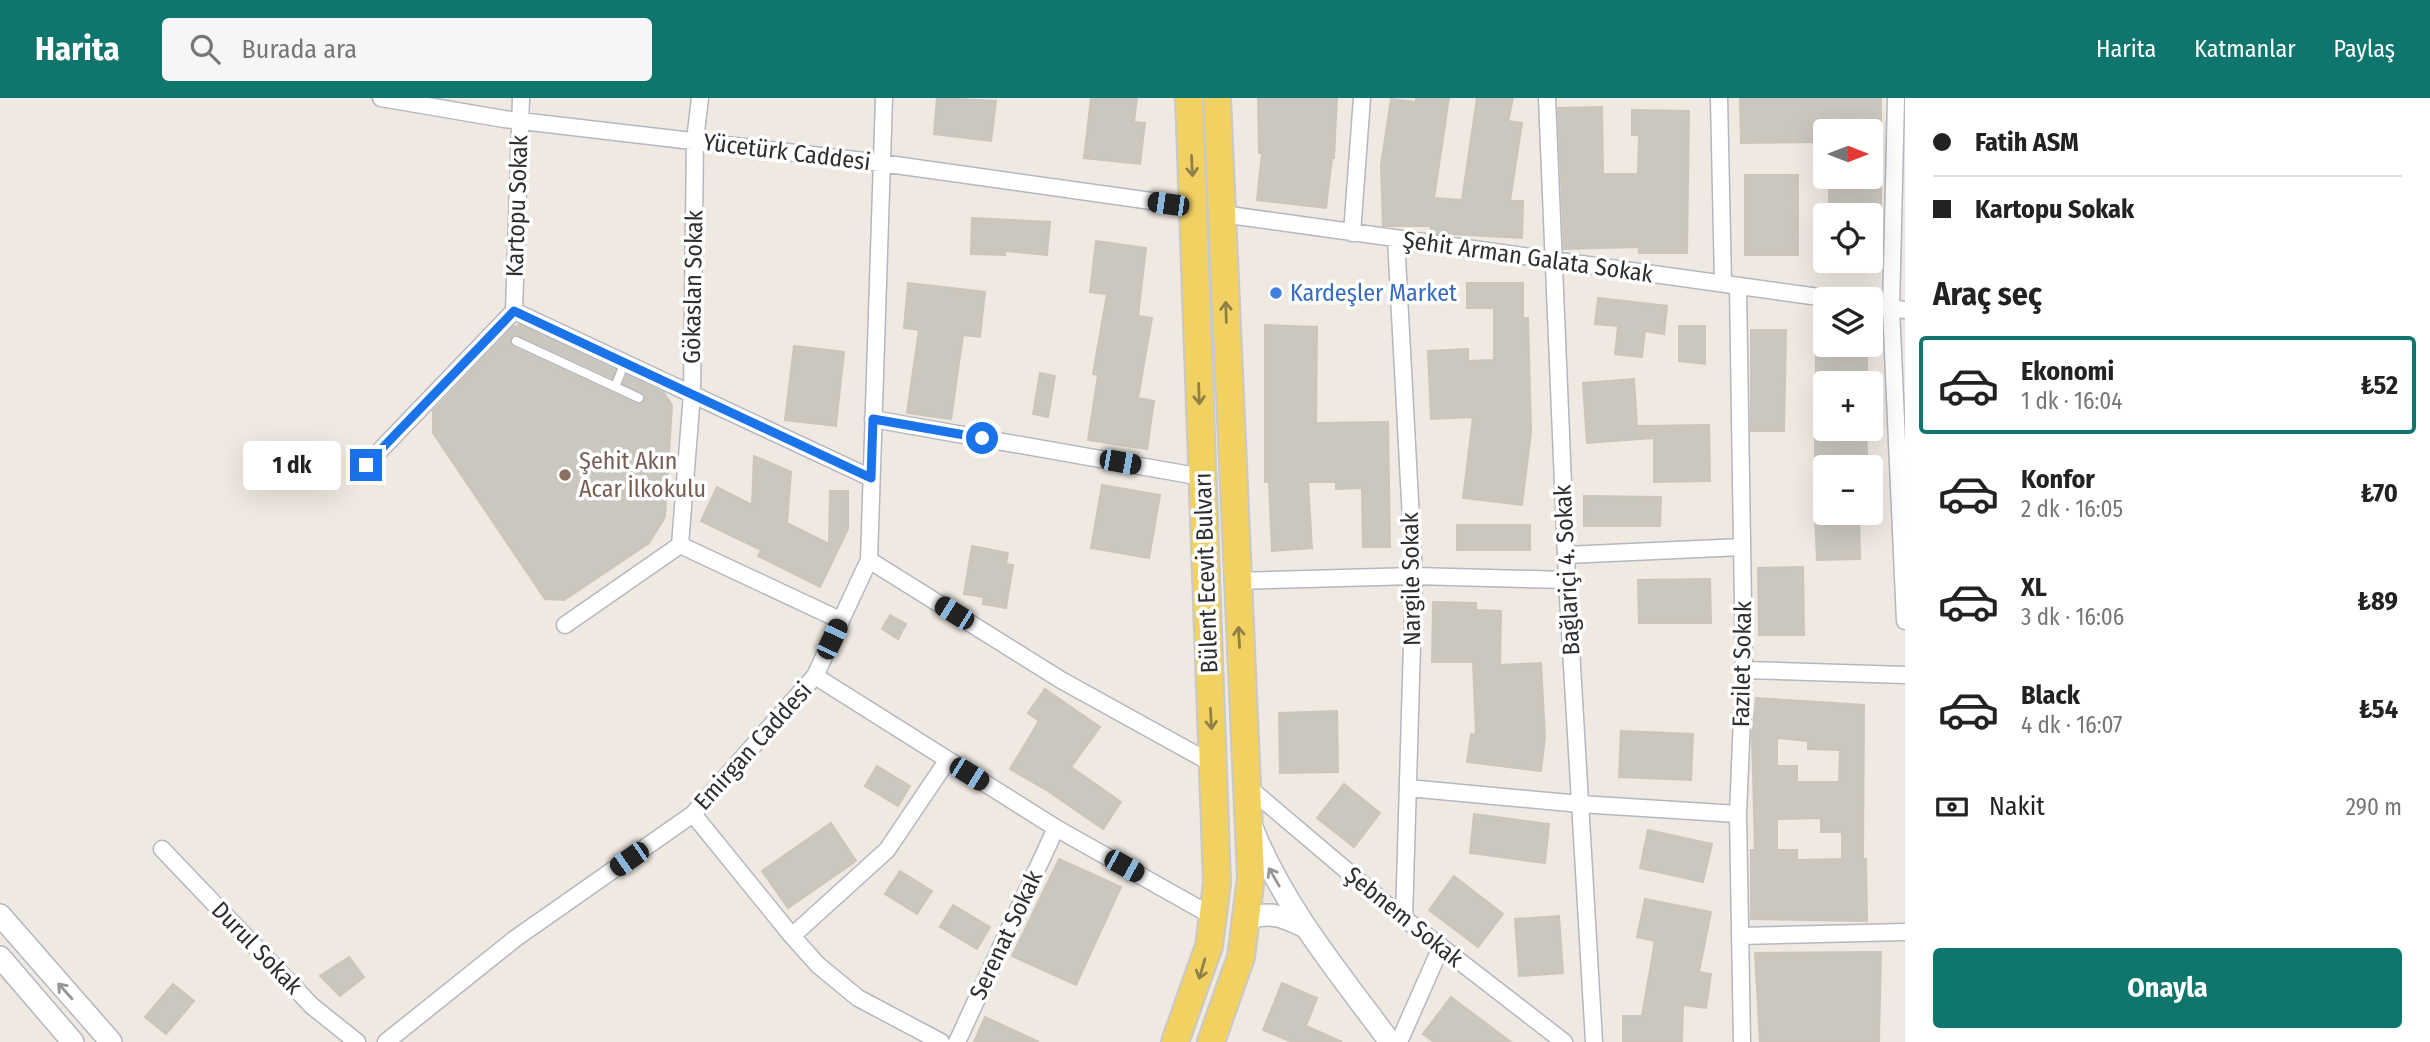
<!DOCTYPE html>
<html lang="tr">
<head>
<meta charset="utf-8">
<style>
  :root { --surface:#fff; --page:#f6f6f6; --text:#222; --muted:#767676; --line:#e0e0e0; --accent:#0f766e }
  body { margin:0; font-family:"Fira Sans Condensed",sans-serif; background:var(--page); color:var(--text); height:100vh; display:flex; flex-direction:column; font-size:26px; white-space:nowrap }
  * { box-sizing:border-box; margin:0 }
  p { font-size:23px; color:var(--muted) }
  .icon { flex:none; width:38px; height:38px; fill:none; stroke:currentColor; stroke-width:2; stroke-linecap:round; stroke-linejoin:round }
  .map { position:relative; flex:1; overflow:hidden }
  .panel { display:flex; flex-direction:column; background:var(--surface); width:525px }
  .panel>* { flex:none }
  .hud { display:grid; align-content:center; height:154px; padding:0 28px; background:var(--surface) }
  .needle { width:46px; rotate:90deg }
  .controls { position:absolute; left:1813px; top:21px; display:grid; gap:14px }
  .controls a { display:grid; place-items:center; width:70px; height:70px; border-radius:7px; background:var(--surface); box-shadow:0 7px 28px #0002; font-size:35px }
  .end { position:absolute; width:32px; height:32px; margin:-16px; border:9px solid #1a73e8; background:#fff; box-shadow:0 0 0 4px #fff }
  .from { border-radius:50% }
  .bubble { position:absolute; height:49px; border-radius:7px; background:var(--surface); box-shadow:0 7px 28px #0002; font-size:23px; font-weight:700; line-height:49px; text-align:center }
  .car { position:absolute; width:21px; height:42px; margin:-21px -10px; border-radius:9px; box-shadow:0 0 5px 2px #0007; background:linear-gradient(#222 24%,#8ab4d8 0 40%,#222 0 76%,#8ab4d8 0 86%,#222 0) }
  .hud b { display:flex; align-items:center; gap:24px; height:66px; font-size:26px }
  .hud b+b { border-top:2px solid var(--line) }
  .hud i { width:18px; height:18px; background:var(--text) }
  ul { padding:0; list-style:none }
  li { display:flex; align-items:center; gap:21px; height:98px; margin:0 14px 10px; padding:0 14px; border:4px solid transparent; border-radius:7px }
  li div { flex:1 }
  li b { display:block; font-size:26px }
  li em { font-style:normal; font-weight:700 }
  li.on { border-color:var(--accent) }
  li>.icon { width:63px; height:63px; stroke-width:1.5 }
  h2 { padding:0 28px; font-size:32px; line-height:84px }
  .pay { display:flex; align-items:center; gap:18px; height:77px; padding:0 28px; font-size:26px }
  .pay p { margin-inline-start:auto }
  .cta { display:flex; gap:14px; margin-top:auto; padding:14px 28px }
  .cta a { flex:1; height:80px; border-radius:7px; background:var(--accent); color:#fff; font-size:28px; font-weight:700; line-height:80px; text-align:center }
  header { display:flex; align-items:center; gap:42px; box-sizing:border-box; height:98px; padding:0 35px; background:var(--accent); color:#fff }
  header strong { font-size:33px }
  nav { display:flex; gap:38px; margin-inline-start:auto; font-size:24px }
  .search { width:490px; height:63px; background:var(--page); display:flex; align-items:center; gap:18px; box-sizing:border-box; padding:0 24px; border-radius:7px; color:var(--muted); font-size:26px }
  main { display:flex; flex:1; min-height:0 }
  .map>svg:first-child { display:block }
  .building { fill:#cbc7bf; stroke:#cbc5ba; stroke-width:2; fill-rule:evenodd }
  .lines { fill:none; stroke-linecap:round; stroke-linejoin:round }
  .service-casing { stroke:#b4b7c1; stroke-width:11 }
  .minor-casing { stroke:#b4b7c1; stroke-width:19 }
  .tertiary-casing { stroke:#b4b7c1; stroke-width:24 }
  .primary-casing { stroke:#c9c9c9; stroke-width:30 }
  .service { stroke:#fff; stroke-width:8 }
  .minor { stroke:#fff; stroke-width:16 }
  .tertiary { stroke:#fff; stroke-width:21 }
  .primary { stroke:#f2d163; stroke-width:26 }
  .oneway { stroke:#908048 }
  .oneway2 { stroke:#969696 }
  .route { stroke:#1a73e8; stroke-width:9 }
  .shop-dot { fill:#3f7fe0; stroke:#fff; stroke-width:2.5 }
  .education-dot { fill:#8d6e63; stroke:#fff; stroke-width:2.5 }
  .labels { text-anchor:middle; stroke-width:7; stroke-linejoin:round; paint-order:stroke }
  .street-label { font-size:24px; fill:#2e2e2e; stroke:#fff }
  .shop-label { font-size:24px; fill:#366cbe; stroke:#fff; text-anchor:start }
  .education-label { font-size:24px; fill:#785e54; stroke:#fff; text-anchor:start }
</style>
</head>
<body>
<header>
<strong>Harita</strong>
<div class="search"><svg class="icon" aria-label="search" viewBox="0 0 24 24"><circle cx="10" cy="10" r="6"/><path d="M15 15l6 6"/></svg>Burada ara</div>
<nav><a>Harita</a><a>Katmanlar</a><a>Paylaş</a></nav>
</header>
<main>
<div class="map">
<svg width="1905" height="944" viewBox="0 0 1905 944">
  <rect width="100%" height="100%" fill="#efe9e1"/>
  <path class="building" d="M937,0L996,3L991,43L934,36Z
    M1091,0H1137L1134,24L1145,25L1140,66L1084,60Z
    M1258,0H1337L1334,60H1332L1326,110L1257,102L1262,55H1259Z
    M1416,0H1449L1434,100L1462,102L1477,0H1513L1508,23L1522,25L1510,103H1523L1522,140L1432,135L1430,128H1383L1381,67L1391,1L1416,4Z
    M1740,0H1881V33H1825V44L1741,45Z
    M1602,9L1603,76H1638L1639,37H1632V12L1689,13L1687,155H1639V149L1564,151L1558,10Z
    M1745,77H1798V157H1745Z
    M1829,86H1881V117H1829Z
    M972,120L1050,124L1047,157L1005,153V157L971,156Z
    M1096,143L1146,150L1138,218L1152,220L1138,300L1154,303L1147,351L1088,342L1098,277L1093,276L1107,196L1090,194Z
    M908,185L985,194L980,239L963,237L951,321L907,315L919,232L904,230Z
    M1467,185H1523V220H1528L1531,334L1522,407L1463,400L1473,319L1431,321L1428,253L1468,251V263L1494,262V210H1467Z
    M1598,200L1667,208L1664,236L1645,233L1642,259L1615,256L1618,228L1595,226Z
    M520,227L615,272L612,280L518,237L510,241L513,249L636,306H642L644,296L623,286L627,277L664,295L672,307L665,419L649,445L564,502L545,501L433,335V313L513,229Z
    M1265,227L1317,229L1316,325L1388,324L1390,449H1363L1362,390L1336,391V384H1308L1312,450L1272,453L1269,384H1265Z
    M1679,228H1705V266L1679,263Z
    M1751,232H1786L1784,333H1751Z
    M1816,247H1867V285H1816Z
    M794,248L844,254L836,328L785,322Z
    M1040,275L1055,278L1048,319L1033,316Z
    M1634,281L1637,328L1709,327L1710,383L1654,384V340L1587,345L1583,285Z
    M1815,331H1866L1867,357L1815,358Z
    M754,358L791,374L787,425L829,446L830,393H848V431L820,489L758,458L761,452L701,423L717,389L752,407Z
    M1102,387L1160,397L1149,460L1091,450Z
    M1584,398L1661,399L1660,428H1584Z
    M1815,415H1859L1860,461L1817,462Z
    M1457,427H1530V452H1457Z
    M972,448L1008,455L1006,466L1013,467L1006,510L983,506L984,499L964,496Z
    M1803,469L1804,537H1759L1758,470Z
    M1710,481L1711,525H1639L1638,482Z
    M1433,504L1476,505V512L1501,513L1500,567L1541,565L1545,639L1541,673L1467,664L1471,636L1476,637L1473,564H1432Z
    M890,517L906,526L898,541L882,531Z
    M1045,591L1100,629L1071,669L1121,704L1103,731L1048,693L1010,671L1039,623L1028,615Z
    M1756,600L1864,607L1863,761H1866L1867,823L1751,821V752H1755L1752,637ZM1777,640L1808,643V651L1840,652L1839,684H1797V668H1777ZM1821,720V734H1842V761L1797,762V752H1777V721Z
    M1337,613L1338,674L1280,675L1279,615Z
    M1621,633L1693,636L1691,682L1619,679Z
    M877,668L910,688L898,708L865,688Z
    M1344,686L1380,715L1354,749L1317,720Z
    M1474,716L1549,726L1545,765L1470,755Z
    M831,725L856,763L788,810L762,773Z
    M1648,732L1712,746L1703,784L1640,770Z
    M1059,761L1121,789L1076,887L1012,858Z
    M900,773L932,793L917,816L885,796Z
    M1454,778L1503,816L1478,849L1429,812Z
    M1645,801L1711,814L1699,874L1711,876L1706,910L1683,907L1682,944H1623V918H1642L1655,843L1637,839Z
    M953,807L990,829L977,851L940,829Z
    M1559,818L1563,875L1519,878L1515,821Z
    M1881,854L1879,944H1760L1755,855Z
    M349,859L364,879L340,898L320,878Z
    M1282,885L1317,900L1306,928L1342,944H1292L1263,932Z
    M173,886L194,903L166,936L145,919Z
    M1451,899L1511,944H1434L1423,936Z
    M985,919L1039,944H974Z"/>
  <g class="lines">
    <defs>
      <path id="service" d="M516,243L639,300
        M615,289L625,264"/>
      <path id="minor" d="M381,0L504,21L881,65L1194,109
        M1547,0L1567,482L1594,944
        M1719,0L1723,185
        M1896,0L1891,210L1905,523
        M1222,116L1833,201
        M1352,135L1362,0
        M1396,141L1414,478L1404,821
        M1738,188L1744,572L1738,716L1742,944
        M1871,207L1905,212
        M514,213L871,380
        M873,321L1202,379
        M366,367L514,213L521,0
        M680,447L840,522
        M1566,457L1742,449
        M869,462L1061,582L1213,666
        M1236,483L1414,478L1567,482
        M565,527L680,447L692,296L695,42L700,0
        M1744,572L1905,577
        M815,578L1056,730L1214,819
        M1248,689L1392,811L1564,944
        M1408,690L1580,706L1738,716
        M693,716L792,838
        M162,751L312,908L357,944
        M1740,838L1905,834
        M386,944L516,840L693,716L815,578L869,462L884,0
        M941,944L858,900L818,867L792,838L887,752L947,663
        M957,944L1056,730
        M1399,944L1441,849"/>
      <path id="tertiary" d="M1253,732C1285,811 1340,876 1390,944
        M0,817L111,944
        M1248,821C1270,813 1282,818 1303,828
        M0,859L73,944"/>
      <path id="primary" d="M1175,944L1209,848L1217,785L1189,0
        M1211,944L1241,859L1251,779L1217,0"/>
    </defs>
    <use href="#service" class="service-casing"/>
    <use href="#minor" class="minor-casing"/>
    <use href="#tertiary" class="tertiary-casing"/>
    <use href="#primary" class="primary-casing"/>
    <use href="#service" class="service"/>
    <use href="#minor" class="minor"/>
    <use href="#tertiary" class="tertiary"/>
    <use href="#primary" class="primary"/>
  </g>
  <defs><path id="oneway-shaft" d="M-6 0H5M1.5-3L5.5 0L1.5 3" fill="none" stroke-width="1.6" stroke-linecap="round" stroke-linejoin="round" transform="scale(1.75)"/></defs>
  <g class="oneway">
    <use href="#oneway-shaft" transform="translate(1192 68) rotate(87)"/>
    <use href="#oneway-shaft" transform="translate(1226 214) rotate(-92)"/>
    <use href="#oneway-shaft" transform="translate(1199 296) rotate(88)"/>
    <use href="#oneway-shaft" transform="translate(1239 539) rotate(-93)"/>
    <use href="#oneway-shaft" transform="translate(1211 621) rotate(87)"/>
    <use href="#oneway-shaft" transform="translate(1202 871) rotate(106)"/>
  </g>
  <g class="oneway2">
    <use href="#oneway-shaft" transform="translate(1274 779) rotate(-120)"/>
    <use href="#oneway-shaft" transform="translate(65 893) rotate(-132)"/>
  </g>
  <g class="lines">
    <path class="route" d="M366,367L514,213L871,380L873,321L982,340"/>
  </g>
  <circle class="shop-dot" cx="1276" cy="195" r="7"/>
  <circle class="education-dot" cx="565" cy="377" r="7"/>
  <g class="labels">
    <g class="street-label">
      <text transform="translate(787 54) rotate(7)" y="8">Yücetürk Caddesi</text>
      <text transform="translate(517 108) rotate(-88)" y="8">Kartopu Sokak</text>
      <text transform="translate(1528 159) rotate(8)" y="8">Şehit Arman Galata Sokak</text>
      <text transform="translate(693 189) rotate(-89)" y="8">Gökaslan Sokak</text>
      <text transform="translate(1567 472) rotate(-93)" y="8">Bağlariçi 4. Sokak</text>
      <text transform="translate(1206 475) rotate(-92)" y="8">Bülent Ecevit Bulvarı</text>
      <text transform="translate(1411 481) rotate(-91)" y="8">Nargile Sokak</text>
      <text transform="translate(1742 566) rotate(-89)" y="8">Fazilet Sokak</text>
      <text transform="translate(753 648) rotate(-48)" y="8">Emirgan Caddesi</text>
      <text transform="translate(1404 819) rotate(39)" y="8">Şebnem Sokak</text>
      <text transform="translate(1006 837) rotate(-65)" y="8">Serenat Sokak</text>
      <text transform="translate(257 850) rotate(46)" y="8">Durul Sokak</text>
    </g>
    <g class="shop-label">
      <text x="1290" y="203">Kardeşler Market</text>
    </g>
    <g class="education-label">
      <text x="579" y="371">Şehit Akın<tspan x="579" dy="28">Acar İlkokulu</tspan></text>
    </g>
  </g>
</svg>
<div class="controls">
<a><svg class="needle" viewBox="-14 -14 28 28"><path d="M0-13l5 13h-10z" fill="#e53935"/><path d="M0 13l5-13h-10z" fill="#767676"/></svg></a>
<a><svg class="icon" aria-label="locate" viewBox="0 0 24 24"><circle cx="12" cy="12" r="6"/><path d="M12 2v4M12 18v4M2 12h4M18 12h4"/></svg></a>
<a><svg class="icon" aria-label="layers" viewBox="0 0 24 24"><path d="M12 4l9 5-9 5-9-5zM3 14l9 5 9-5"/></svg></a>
<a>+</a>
<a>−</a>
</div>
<i class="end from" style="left:982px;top:340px"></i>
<i class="end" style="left:366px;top:367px"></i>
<div class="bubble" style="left:243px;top:343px;width:98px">1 dk</div>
<i class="car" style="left:1168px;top:106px;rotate:278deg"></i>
<i class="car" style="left:1120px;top:364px;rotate:100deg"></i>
<i class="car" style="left:954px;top:515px;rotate:302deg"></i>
<i class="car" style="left:832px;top:541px;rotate:25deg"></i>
<i class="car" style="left:969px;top:676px;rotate:122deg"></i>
<i class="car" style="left:629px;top:761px;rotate:235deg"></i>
<i class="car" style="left:1124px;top:768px;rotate:119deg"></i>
</div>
<section class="panel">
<div class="hud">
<b><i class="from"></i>Fatih ASM</b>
<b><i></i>Kartopu Sokak</b>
</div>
<h2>Araç seç</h2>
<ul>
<li class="on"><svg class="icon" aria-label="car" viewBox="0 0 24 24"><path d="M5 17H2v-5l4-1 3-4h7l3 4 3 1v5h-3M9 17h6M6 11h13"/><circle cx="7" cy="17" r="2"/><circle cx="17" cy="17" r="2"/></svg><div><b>Ekonomi</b><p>1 dk · 16:04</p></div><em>₺52</em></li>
<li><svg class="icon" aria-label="car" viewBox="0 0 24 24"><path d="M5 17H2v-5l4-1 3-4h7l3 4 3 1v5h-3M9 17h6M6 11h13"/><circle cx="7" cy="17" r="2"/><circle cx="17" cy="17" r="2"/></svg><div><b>Konfor</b><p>2 dk · 16:05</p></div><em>₺70</em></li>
<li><svg class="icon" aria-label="car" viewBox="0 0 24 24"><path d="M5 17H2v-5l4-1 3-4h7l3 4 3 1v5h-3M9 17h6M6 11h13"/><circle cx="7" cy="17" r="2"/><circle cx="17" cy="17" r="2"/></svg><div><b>XL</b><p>3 dk · 16:06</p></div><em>₺89</em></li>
<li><svg class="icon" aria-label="car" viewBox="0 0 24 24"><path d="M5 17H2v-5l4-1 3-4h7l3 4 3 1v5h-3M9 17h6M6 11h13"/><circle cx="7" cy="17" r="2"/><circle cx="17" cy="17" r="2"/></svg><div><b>Black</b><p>4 dk · 16:07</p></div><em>₺54</em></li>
</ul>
<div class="pay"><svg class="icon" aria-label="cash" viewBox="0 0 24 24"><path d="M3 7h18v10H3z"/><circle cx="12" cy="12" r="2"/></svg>Nakit<p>290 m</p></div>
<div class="cta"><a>Onayla</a></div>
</section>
</main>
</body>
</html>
